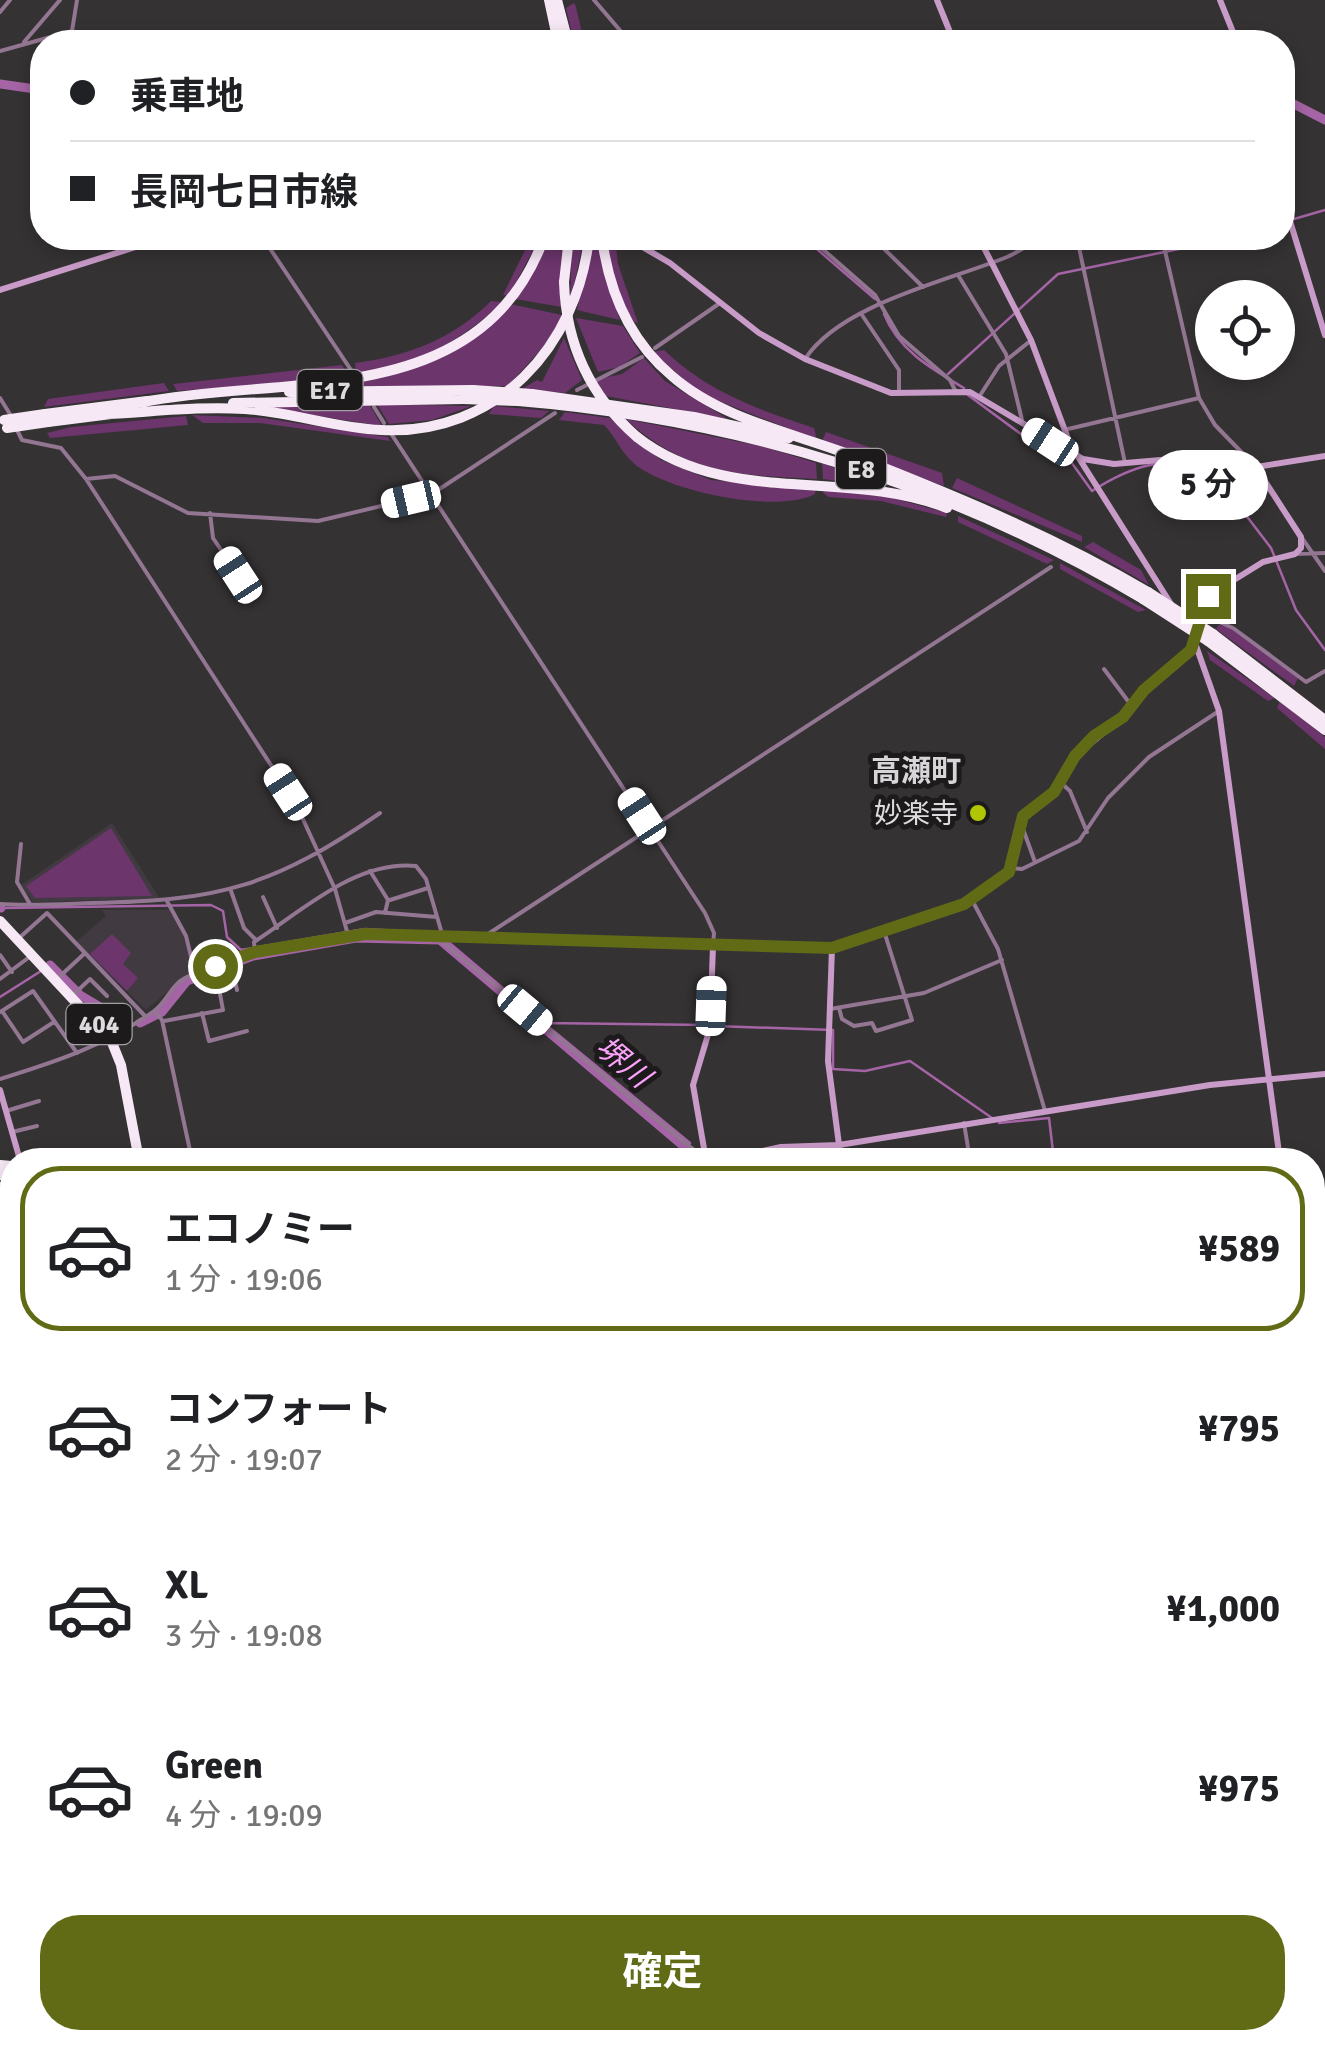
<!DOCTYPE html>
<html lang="ja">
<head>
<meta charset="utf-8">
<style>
  :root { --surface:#fff; --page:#f2f2f2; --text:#202124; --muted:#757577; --line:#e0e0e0; --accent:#616b15 }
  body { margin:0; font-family:Signika,"Noto Sans JP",sans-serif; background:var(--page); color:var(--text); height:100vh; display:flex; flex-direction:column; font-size:38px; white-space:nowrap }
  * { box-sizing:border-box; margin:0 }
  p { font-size:32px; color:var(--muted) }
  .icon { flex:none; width:55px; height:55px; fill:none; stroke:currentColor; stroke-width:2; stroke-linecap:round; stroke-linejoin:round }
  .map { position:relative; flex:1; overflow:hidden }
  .details { position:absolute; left:0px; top:1148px; width:1325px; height:902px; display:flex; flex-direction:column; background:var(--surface); border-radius:40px 40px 0 0; box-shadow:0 5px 15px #0003 }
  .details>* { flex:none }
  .hud { position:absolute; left:30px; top:30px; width:1265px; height:220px; border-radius:40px; box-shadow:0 5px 15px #0003; display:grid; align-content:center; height:220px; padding:0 40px; background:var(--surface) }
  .controls { position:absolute; left:1195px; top:280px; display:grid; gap:20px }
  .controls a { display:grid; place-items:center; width:100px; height:100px; border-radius:50%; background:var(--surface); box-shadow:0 5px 15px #0003; font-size:50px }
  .end { position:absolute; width:45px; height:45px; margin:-22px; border:12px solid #616b15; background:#fff; box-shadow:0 0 0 5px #fff }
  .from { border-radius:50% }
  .bubble { position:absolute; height:70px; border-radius:35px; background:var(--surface); box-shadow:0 5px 15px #0003; font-size:32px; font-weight:700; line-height:70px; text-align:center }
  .car { position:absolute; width:30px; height:60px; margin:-30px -15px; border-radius:12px; box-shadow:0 0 8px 2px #0007; background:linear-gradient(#fff 24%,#345 0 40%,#fff 0 76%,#345 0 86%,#fff 0) }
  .hud b { display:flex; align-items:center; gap:35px; height:95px; font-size:38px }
  .hud b+b { border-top:2px solid var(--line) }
  .hud i { width:25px; height:25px; background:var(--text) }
  ul { padding:18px 0 0; list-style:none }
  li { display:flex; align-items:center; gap:30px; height:165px; margin:0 20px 15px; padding:0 20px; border:5px solid transparent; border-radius:40px }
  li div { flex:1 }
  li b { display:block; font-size:38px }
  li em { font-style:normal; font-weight:700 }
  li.selected { border-color:var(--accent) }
  li>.icon { width:90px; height:90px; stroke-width:1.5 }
  .cta { display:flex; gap:20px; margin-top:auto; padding:20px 40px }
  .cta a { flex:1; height:115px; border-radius:40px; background:var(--accent); color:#fff; font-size:40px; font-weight:700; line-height:115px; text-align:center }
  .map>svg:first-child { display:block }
  .built { fill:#413a41 }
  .green { fill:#6c356c }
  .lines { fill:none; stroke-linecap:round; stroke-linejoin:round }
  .stream { stroke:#a564a5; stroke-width:2.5 }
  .river { stroke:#a564a5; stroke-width:9 }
  .street { stroke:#937692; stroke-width:4 }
  .secondary { stroke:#c99bc8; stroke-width:6 }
  .primary { stroke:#f3b8f2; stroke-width:8 }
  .highway { stroke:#f7e8f6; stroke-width:10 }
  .highway-bridge { stroke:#f7e8f6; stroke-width:10 }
  .route { stroke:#616b15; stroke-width:12 }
  .poi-dot { fill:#b0c503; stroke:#1c1a1b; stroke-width:4 }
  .labels { text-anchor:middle; stroke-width:10; stroke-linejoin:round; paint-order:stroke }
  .shield { fill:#1c1a1b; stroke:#a3a1a3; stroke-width:2.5 }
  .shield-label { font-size:25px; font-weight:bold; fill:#dddbdd }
  .poi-label { font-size:28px; fill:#dddbdd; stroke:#1c1a1b; text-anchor:end }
  .neighbourhood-label { font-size:30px; font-weight:bold; fill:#d8d5d8; stroke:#1c1a1b }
  .water-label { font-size:30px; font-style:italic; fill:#fba3fa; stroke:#1c1a1b }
</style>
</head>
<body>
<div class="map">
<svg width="1325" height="2048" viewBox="0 0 1325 2048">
  <rect width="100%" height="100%" fill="#353234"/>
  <path class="built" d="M112,823L160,899L33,902L21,885Z
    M102,910H170L184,936L193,970L146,1010L76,942L106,916Z
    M0,1802H12V1854L0,1853Z
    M354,2038H412L425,2041L424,2048H352Z"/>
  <path class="green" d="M574,3L576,7L584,42H574L566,8Z
    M531,238H540L509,295H503Z
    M547,238H565L562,307L515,299Z
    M572,238H584L570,304Z
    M593,238H599L607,283L620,320L577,310Z
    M606,238H615L618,264L638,323L630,321L618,296Z
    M491,301L503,302C456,345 419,363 356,373L355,363C408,356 453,339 491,301Z
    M510,304L562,315L552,337L508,386H364L362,382C420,370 470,350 510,304Z
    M576,318L623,326L640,353L619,367L598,372Z
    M564,338L582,380L565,393L522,389L537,380L542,382Z
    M664,350C708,392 757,409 814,428L817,440L699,393L653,352Z
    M644,358L665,381L728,419L606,396L594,380L622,374Z
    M342,365L349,377L177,391L173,384Z
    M164,383L169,391L44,407L48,399Z
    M377,404L472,406L432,420L389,424Z
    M370,406L382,426L261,407Z
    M494,406L549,411L541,418L489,414Z
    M565,412L610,418L661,460L711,480L816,489L815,494C777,514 672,492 637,466C621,454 617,438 604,425L559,420Z
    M192,415L263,418L388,437L390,441L260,423H203Z
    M186,416L188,425L50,438L47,433L71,427Z
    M626,419L765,447L816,463L817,479C740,475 686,475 626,419Z
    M826,432L942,473L944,486L822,441Z
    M822,463L890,489L823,479Z
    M957,478L1082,536V542L952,488Z
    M827,488L885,496L947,513L946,517L881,501L829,497L823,493Z
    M958,516L1054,560L1047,564L958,522Z
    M1093,542L1141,570L1149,585L1084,547Z
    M1060,563L1146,610L1138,612L1060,569Z
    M1219,625L1230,628L1298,678L1294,686L1216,629Z
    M1207,651L1275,698L1268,701L1210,660Z
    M1280,701L1325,737V749L1277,708Z
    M111,828L152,896L35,898L26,886Z
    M112,934L131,953L123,964L138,978L127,991L90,954Z
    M0,1439L12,1442V1563H0Z"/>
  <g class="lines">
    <path class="stream" d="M1294,219L1325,210
      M804,238L875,299
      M884,314C899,351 932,369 964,388
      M948,374L1058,274L1232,238
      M968,395L1029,440L1069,459L1092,491C1131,466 1168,453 1213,472L1271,548L1296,610L1325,650
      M1,908L211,905L223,911L227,937L241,950L365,929L435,933
      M446,940L544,1023L707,1025
      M49,966L50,965
      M0,997L41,971
      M545,1024L690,1143
      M715,1026L833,1030V1069L865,1071L910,1061L992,1118
      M999,1123L1049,1118L1054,1160
      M1312,1322L1325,1321"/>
    <path class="river" d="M0,84L42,90
      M1282,98L1325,120
      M0,908H1
      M50,965L80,995L124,1021
      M140,1023L162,1012L187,981L253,956L356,938L440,940L700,1160
      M0,1433L12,1435
      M1312,1498H1325
      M1312,1795H1325"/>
    <path class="street" d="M594,0L630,42
      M0,12L10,0
      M24,42L60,0
      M0,51L72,31L77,0
      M263,238L351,370
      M810,238L875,295L899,336L950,380L955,390
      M873,238L923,287
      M1077,238L1125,463
      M1162,238L1199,398L1215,425L1254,465
      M958,275L1006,354L1023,424
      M862,315L899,370V394
      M655,348L720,303
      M805,359C841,304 948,281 1007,257C1019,252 1030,243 1042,238
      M577,390L642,357
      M979,397L999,366L1029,342
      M0,398L13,419
      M374,407L384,423
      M16,428L22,440L61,448L86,479L296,804L335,889L348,935
      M1064,430L1199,398
      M392,435L705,913L714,933L713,946
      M86,479L115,476L188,513L318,521L432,494L555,413
      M210,513L213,538L238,575
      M1302,538L1325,571
      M1295,554L1325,553
      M1201,614L1233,628L1306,682L1325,671
      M1104,669L1131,705
      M1060,782L1070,791L1087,832
      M1023,829L1035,862
      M21,844L17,882L30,904
      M1011,868L1022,869L1079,841L1108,798L1149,757L1219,711
      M370,871L388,900L385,913
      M231,891L244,928L255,939
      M263,897L277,928
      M390,900L428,888
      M972,900L998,949L1045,1111
      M167,901L186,936L195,973
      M0,904C29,906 62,904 92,903C220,901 274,886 380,813
      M345,923L376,912L437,917
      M485,936L1051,567
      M18,939L47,913L145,1016
      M255,952L254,942C301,912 355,860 416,866L426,879L445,944L705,1159
      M0,955L12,972
      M230,961L237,990
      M0,979L32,955
      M57,979L85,953
      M72,996L90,979L107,996
      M839,1008L842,1019L854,1026L872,1023L876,1031L912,1020L884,931
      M830,1009L924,993L1002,960
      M2,1011L23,1042L54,1022
      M155,1011L162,1020L192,1160
      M0,1012L33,991L77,1053
      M202,1013L209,1041L247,1031
      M164,1021L223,1010L215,967
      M0,1079C55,1062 107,1045 154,1011C167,1002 171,985 185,978C261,936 357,935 442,935
      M6,1111L39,1101
      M964,1123L970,1160
      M12,1132L37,1126
      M0,1275L12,1274
      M0,1304L12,1315
      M0,1337L12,1329
      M0,1343L10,1401
      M1312,1502H1325
      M0,1572H12
      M1312,1588L1325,1587
      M0,1617L12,1618
      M0,1858H12
      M0,1884H12
      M0,1912H12
      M0,1939H12
      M0,1967H12
      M123,2038L126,2048
      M780,2038L781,2048
      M845,2038L847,2048
      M917,2038L920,2048
      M1067,2038L1068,2048
      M1219,2038V2048
      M1254,2038V2048
      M3,2048V1858
      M73,2048L92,2038
      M92,2048L112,2038
      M190,2048L214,2038
      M318,2048L321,2038
      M1035,2048L1036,2038
      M1048,2048L1117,2038"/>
    <path class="secondary" d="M937,0L954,42
      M1220,0L1237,42
      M1282,195L1325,335
      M627,238L670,263L759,333L805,359L891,393L970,392L1083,459L1114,464L1184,458L1231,471L1325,456
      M979,238L1031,340L1070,444L1171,604
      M0,290L164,238
      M1194,640L1219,711L1280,1160
      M442,935L832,948L964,904L1009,872L1023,816L1054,792L1075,756L1123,717L1144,690L1191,650L1208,596L1263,562L1295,554L1301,548V537L1257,469
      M832,948L828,1061L841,1160
      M0,1090L20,1160
      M706,1160L693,1085L710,1028L713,946
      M722,1160L781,1147L839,1145L1210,1085L1325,1074
      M0,1229L12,1221
      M1312,1398L1325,1544
      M0,1400L12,1402
      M1312,1676L1325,1675
      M0,1786H12
      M0,1794H12
      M435,2038L465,2048
      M879,2038L881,2048
      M1163,2038L1167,2048
      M349,2048L351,2038
      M815,2048V2038"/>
    <path class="primary" d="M1292,2048L1325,2032"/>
    <path class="highway" d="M549,0L558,42
      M557,0L568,42
      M602,238C609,292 629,340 672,376C722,420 798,434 859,458C958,497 1055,537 1148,592
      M564,282L569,238
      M289,392L473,390
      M532,394L694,417L789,438
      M518,401C739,419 952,485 1143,599
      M143,402C289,374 480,411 544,238
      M233,403L463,399
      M45,414L147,401
      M106,414C152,412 199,406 245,409C291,412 335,428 381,430C497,436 577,346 589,238
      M48,422L111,414
      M637,437C726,507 846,468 947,508
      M1213,634L1325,720
      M1208,641L1325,730
      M0,921L111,1040L121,1065L139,1160
      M0,1165L12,1166
      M0,1175L12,1176
      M0,1187L12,1189
      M1312,1949L1325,1958
      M1312,1959L1325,1969
      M665,2038L667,2048
      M672,2038L674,2048
      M258,2048L260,2038"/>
    <path class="highway-bridge" d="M564,282C566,344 590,396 637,437
      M473,390L532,394
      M463,399L518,401
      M4,420L45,414
      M7,428L48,422
      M1148,592L1213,634
      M1143,599L1208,641"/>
  </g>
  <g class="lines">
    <path class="route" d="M215,966L255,952L365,934L832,948L964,904L1009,872L1023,816L1054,792L1075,756L1094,736L1123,717L1144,690L1191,650L1208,596"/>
  </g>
  <circle class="poi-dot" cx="978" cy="813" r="10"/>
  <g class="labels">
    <g class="shield">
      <rect x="297.5" y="370" width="65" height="40" rx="8"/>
      <rect x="836" y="449" width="50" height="40" rx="8"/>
      <rect x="66.5" y="1004" width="65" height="40" rx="8"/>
    </g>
    <g class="shield-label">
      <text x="330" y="399">E17</text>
      <text x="861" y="478">E8</text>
      <text x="99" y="1033">404</text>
    </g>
    <g class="poi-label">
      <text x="958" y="823">妙楽寺</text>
    </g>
    <g class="neighbourhood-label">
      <text x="916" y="781">高瀬町</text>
    </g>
    <g class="water-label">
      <text transform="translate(623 1062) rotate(40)" y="10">堺川</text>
    </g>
  </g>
</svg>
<div class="controls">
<a><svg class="icon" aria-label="locate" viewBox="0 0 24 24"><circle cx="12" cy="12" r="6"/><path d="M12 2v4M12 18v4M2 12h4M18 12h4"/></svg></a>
</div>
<i class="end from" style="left:215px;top:966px"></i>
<i class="end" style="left:1208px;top:596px"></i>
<div class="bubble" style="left:1148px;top:450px;width:120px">5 分</div>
<i class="car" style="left:1050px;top:442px;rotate:303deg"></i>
<i class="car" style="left:411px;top:499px;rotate:257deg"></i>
<i class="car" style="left:238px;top:575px;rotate:327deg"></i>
<i class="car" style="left:288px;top:792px;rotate:327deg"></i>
<i class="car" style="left:642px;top:816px;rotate:327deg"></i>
<i class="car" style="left:711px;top:1006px;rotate:2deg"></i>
<i class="car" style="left:525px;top:1010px;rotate:130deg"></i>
<div class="hud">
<b><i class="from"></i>乗車地</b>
<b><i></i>長岡七日市線</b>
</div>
<section class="details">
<ul>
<li class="selected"><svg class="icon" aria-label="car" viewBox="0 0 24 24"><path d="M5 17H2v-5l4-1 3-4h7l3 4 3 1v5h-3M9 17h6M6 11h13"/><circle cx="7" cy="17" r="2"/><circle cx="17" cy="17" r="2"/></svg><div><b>エコノミー</b><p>1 分 · 19:06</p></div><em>¥589</em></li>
<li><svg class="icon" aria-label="car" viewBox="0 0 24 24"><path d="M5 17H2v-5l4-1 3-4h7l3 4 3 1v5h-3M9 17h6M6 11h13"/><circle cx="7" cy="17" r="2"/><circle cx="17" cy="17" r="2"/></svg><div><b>コンフォート</b><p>2 分 · 19:07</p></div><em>¥795</em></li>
<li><svg class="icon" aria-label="car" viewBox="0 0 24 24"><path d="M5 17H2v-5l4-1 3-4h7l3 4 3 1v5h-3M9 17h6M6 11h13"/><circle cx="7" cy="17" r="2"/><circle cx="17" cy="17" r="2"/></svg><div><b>XL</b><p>3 分 · 19:08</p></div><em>¥1,000</em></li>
<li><svg class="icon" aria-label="car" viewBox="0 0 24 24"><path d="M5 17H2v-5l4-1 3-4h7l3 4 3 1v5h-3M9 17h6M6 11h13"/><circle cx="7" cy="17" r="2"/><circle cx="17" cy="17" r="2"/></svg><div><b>Green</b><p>4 分 · 19:09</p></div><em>¥975</em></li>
</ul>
<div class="cta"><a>確定</a></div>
</section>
</div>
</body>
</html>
